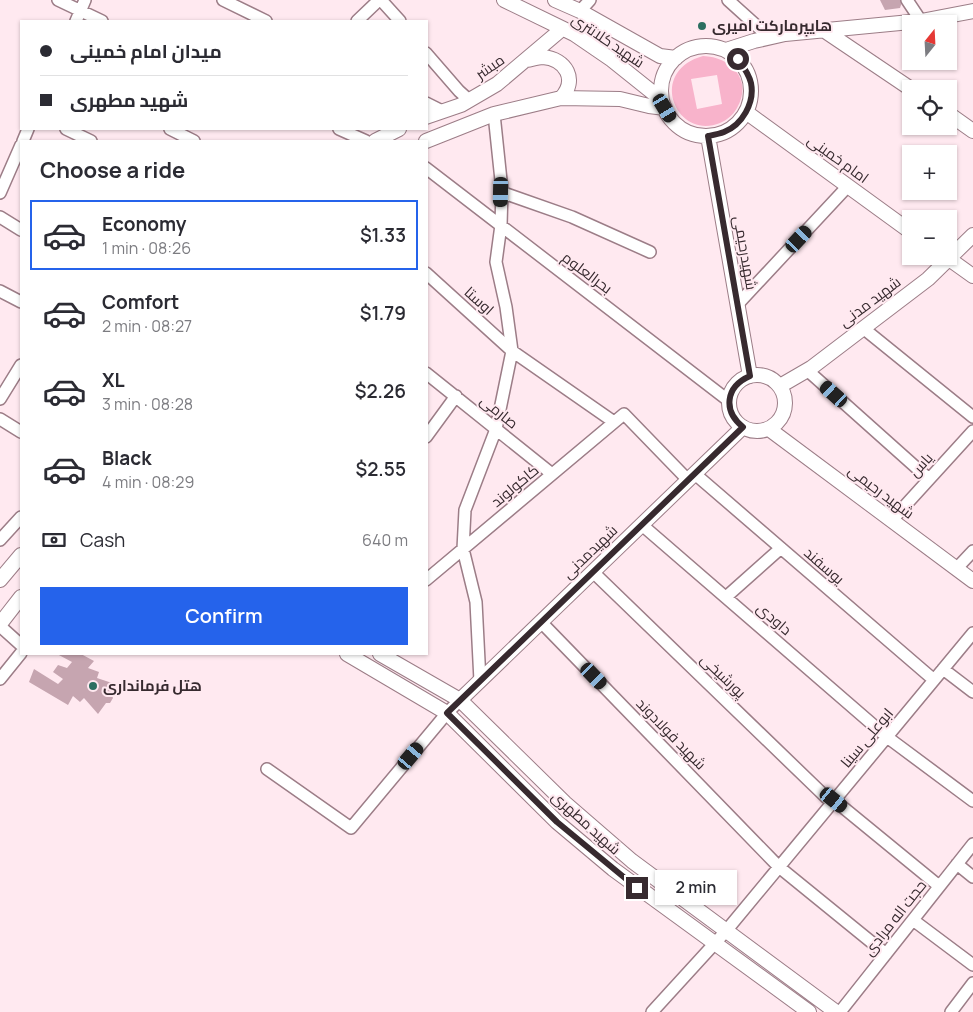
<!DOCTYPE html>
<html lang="en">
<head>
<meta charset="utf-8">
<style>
  :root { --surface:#fff; --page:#f7f7f7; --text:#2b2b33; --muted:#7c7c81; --line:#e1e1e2; --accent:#2563eb }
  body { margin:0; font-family:Manrope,Cairo,sans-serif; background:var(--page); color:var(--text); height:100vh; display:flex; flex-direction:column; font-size:19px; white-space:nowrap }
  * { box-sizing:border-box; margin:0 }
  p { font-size:16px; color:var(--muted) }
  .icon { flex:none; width:28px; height:28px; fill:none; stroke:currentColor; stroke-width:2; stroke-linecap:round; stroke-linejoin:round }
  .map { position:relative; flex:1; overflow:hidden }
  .side { position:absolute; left:20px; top:140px; width:408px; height:515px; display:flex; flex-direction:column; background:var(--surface); border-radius:0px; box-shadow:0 1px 4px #0004 }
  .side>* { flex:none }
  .top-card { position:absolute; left:20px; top:20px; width:408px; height:110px; border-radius:0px; box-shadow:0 1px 4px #0004; display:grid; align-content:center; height:110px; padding:0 20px; background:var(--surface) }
  .needle { width:32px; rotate:18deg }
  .tools { position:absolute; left:902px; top:15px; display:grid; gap:10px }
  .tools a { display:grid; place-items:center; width:55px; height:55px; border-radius:0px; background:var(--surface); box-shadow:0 1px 4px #0004; font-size:25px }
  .end { position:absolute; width:22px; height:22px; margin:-11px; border:6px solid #372a2f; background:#fff; box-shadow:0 0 0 2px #fff }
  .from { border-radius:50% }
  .bubble { position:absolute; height:35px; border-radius:0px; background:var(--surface); box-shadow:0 1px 4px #0004; font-size:16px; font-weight:600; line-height:35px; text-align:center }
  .car { position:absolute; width:15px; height:30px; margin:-15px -8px; border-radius:6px; box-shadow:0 0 4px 1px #0007; background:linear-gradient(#222 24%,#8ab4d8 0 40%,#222 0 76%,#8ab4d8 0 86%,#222 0) }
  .top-card b { display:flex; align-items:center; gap:18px; height:48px; font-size:19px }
  .top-card b+b { border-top:1px solid var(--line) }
  .top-card i { width:12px; height:12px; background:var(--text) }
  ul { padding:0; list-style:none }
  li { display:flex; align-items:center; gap:15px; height:70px; margin:0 10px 8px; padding:0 10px; border:2px solid transparent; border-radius:0px }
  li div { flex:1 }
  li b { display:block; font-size:19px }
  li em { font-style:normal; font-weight:600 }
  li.selected { border-color:var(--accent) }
  li>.icon { width:45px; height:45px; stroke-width:1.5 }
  h2 { padding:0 20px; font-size:22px; line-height:60px }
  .pay { display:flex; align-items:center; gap:12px; height:55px; padding:0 20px; font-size:19px }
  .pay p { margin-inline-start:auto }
  .cta { display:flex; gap:10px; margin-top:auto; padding:10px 20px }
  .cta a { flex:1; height:58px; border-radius:0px; background:var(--accent); color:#fff; font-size:20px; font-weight:600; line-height:58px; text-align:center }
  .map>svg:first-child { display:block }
  .green { fill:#f8b3cb; fill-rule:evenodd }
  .building { fill:#c6a5b0 }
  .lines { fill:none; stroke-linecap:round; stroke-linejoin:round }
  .minor-casing { stroke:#9c7d87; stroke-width:14 }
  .major-casing { stroke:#9c7d87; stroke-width:16 }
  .minor { stroke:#fff; stroke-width:11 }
  .major { stroke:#fff; stroke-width:14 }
  .route { stroke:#372a2f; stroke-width:6 }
  .poi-dot { fill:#2c6f61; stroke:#ffe9f0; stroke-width:2 }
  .labels { text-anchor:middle; stroke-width:4; stroke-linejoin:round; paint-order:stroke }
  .poi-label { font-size:15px; font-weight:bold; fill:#372a2f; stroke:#ffe9f0; text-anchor:start }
  .street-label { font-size:15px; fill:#372a2f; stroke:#ffe9f0 }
</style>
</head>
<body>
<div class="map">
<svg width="973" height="1012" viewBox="0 0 973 1012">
  <rect width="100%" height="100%" fill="#ffe9f0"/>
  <path class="green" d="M703,56C731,57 753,80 737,108C733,115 727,120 720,123C677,141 646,72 703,56ZM717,75L722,104L697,109L691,79Z"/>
  <path class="building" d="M880,0H901L902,2L900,8L885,10Z
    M57,654H81L94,661L88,668L99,672L97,678L115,684L112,696L113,698L110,703H106L98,714L84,698L80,702L73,696L68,705L29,682L34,669L58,684L63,679L53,672L58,665L67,668L72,662Z"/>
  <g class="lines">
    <defs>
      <path id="minor" d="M58,0L102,21
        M223,0L266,21
        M381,0L400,21
        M728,0L769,37
        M907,0L921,21
        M580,11L590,0
        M76,21L85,0
        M357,21L379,0
        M426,53L459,91L469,100
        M426,103L442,111
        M66,129L91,141
        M170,129L194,141
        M339,129L366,141
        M23,141L28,129
        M426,168L729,401
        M501,192L572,217L650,252
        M0,193L21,145
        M0,217L21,230
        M426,273L512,351L614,422
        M0,291L21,302
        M737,305L848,186
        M863,328L973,417
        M807,370L929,479
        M426,373L552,474
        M0,399L21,365
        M0,419L21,432
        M426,437L456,396
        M695,474L934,680
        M892,520L973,431
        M642,525L887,737L973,801
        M0,540L21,517
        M957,568L973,551
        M593,572L832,803
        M426,580L624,414L688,480
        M726,597L781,548
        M541,622L779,867L886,954
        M0,626L21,645
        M943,669L973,692
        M0,679L21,653
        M480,681L476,602L463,549L465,510L496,429L512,351L506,307L496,262L501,225L502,190L494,114
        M267,769L351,828L447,713L460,700
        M834,800L939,886
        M957,864L973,877
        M913,920L973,965
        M652,1012L726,931L973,633
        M840,1012L973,844
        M951,1012L973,983"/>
      <path id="major" d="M504,0L574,34L612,60L662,100
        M555,0L580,11L660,56L676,58
        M825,31L911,89
        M661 91a45 45 0 1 1 90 0a45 45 0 1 1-90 0Z
        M726,50L754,41L785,34L921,21L973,11
        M527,60C532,59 538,57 543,57C566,59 578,80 561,98
        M746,112L911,232
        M949,114L973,131
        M426,117L461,105L497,84L562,29
        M708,136L750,376
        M375,141L399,129
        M426,141L494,114L561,98L620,99L649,106L665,108
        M945,256L973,276
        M729 403a28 28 0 1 1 56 0a28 28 0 1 1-56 0Z
        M780,386L811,368L928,279L973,235
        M769,429L973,581
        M0,580L21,555
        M0,624L21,597
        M347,654L447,713L557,822L613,869L809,1012
        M380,654L460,700L565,803L632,861L836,1012
        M460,700L743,427"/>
    </defs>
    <use href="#minor" class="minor-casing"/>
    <use href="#major" class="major-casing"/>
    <use href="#minor" class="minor"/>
    <use href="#major" class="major"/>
  </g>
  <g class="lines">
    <path class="route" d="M637,888L557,822L447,713L743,427C723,411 725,387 750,376L708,136C713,135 719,134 724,132C742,125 755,103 751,83C749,74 743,66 738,59"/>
  </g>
  <g class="poi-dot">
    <circle cx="702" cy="26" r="5"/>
    <circle cx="93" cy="686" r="5"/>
  </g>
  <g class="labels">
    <g class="poi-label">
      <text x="712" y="31">هایپرمارکت امیری</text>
      <text x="103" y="691">هتل فرمانداری</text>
    </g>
    <g class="street-label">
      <text transform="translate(608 41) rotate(34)" y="5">شهید کلانتری</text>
      <text transform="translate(490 67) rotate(-35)" y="5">مبشر</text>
      <text transform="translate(838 159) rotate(36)" y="5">امام خمینی</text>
      <text transform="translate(745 253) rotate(80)" y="5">شهیدرحیمی</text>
      <text transform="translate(587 273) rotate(37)" y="5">بحرالعلوم</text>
      <text transform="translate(479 301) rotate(42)" y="5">اوستا</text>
      <text transform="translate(870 302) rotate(-37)" y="5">شهید مدنی</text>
      <text transform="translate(499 412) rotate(39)" y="5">صارمی</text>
      <text transform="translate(921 465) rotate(-48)" y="5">یاس</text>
      <text transform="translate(515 486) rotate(-40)" y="5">کاکولوند</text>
      <text transform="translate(881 492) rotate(37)" y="5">شهید رحیمی</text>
      <text transform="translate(590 552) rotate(-44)" y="5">شهیدمدنی</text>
      <text transform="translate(824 566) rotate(41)" y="5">یوسفند</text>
      <text transform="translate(774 619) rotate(41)" y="5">داودی</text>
      <text transform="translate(723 676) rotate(44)" y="5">پورشیخی</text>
      <text transform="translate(671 734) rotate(46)" y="5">شهید فولادوند</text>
      <text transform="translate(867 738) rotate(-50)" y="5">ابوعلی سینا</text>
      <text transform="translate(586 823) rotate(42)" y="5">شهید مطهری</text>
      <text transform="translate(895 918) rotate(-52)" y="5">حجت اله مرادی</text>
    </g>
  </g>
</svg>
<div class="tools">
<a><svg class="needle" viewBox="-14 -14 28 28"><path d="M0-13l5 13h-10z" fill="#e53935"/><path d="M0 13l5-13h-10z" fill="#7c7c81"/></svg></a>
<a><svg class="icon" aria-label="locate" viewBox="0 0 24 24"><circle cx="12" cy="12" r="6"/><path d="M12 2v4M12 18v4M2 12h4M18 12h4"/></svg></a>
<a>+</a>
<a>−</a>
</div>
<i class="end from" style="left:738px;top:59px"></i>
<i class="end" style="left:637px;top:888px"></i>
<div class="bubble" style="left:655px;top:870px;width:82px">2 min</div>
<i class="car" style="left:665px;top:108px;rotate:149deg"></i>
<i class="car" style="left:501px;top:192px;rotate:181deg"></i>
<i class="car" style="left:799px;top:239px;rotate:43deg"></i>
<i class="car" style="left:834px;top:394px;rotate:312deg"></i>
<i class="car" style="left:594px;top:676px;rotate:136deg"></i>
<i class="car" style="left:411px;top:756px;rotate:40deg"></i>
<i class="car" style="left:834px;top:800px;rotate:129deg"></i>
<div class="top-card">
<b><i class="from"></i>میدان امام خمینی</b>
<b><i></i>شهید مطهری</b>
</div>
<section class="side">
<h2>Choose a ride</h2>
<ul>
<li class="selected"><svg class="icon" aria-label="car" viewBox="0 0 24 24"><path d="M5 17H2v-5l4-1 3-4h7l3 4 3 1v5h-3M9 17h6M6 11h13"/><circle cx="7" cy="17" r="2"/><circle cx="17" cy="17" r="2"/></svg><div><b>Economy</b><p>1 min · 08:26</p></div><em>$1.33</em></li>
<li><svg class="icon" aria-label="car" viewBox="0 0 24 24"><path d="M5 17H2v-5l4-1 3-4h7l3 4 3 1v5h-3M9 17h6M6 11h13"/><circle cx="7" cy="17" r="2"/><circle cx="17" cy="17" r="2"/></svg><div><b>Comfort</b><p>2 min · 08:27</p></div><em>$1.79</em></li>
<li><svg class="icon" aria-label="car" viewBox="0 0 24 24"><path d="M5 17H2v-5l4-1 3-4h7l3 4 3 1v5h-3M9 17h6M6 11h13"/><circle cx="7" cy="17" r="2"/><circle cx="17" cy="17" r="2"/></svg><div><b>XL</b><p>3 min · 08:28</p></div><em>$2.26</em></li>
<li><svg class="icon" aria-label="car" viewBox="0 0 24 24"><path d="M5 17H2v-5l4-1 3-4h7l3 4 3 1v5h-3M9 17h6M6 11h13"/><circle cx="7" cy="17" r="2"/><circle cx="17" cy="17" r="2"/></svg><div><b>Black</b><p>4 min · 08:29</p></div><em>$2.55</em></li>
</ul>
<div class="pay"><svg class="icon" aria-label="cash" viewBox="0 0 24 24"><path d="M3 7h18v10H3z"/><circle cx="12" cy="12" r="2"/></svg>Cash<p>640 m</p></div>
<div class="cta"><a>Confirm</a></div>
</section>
</div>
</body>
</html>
